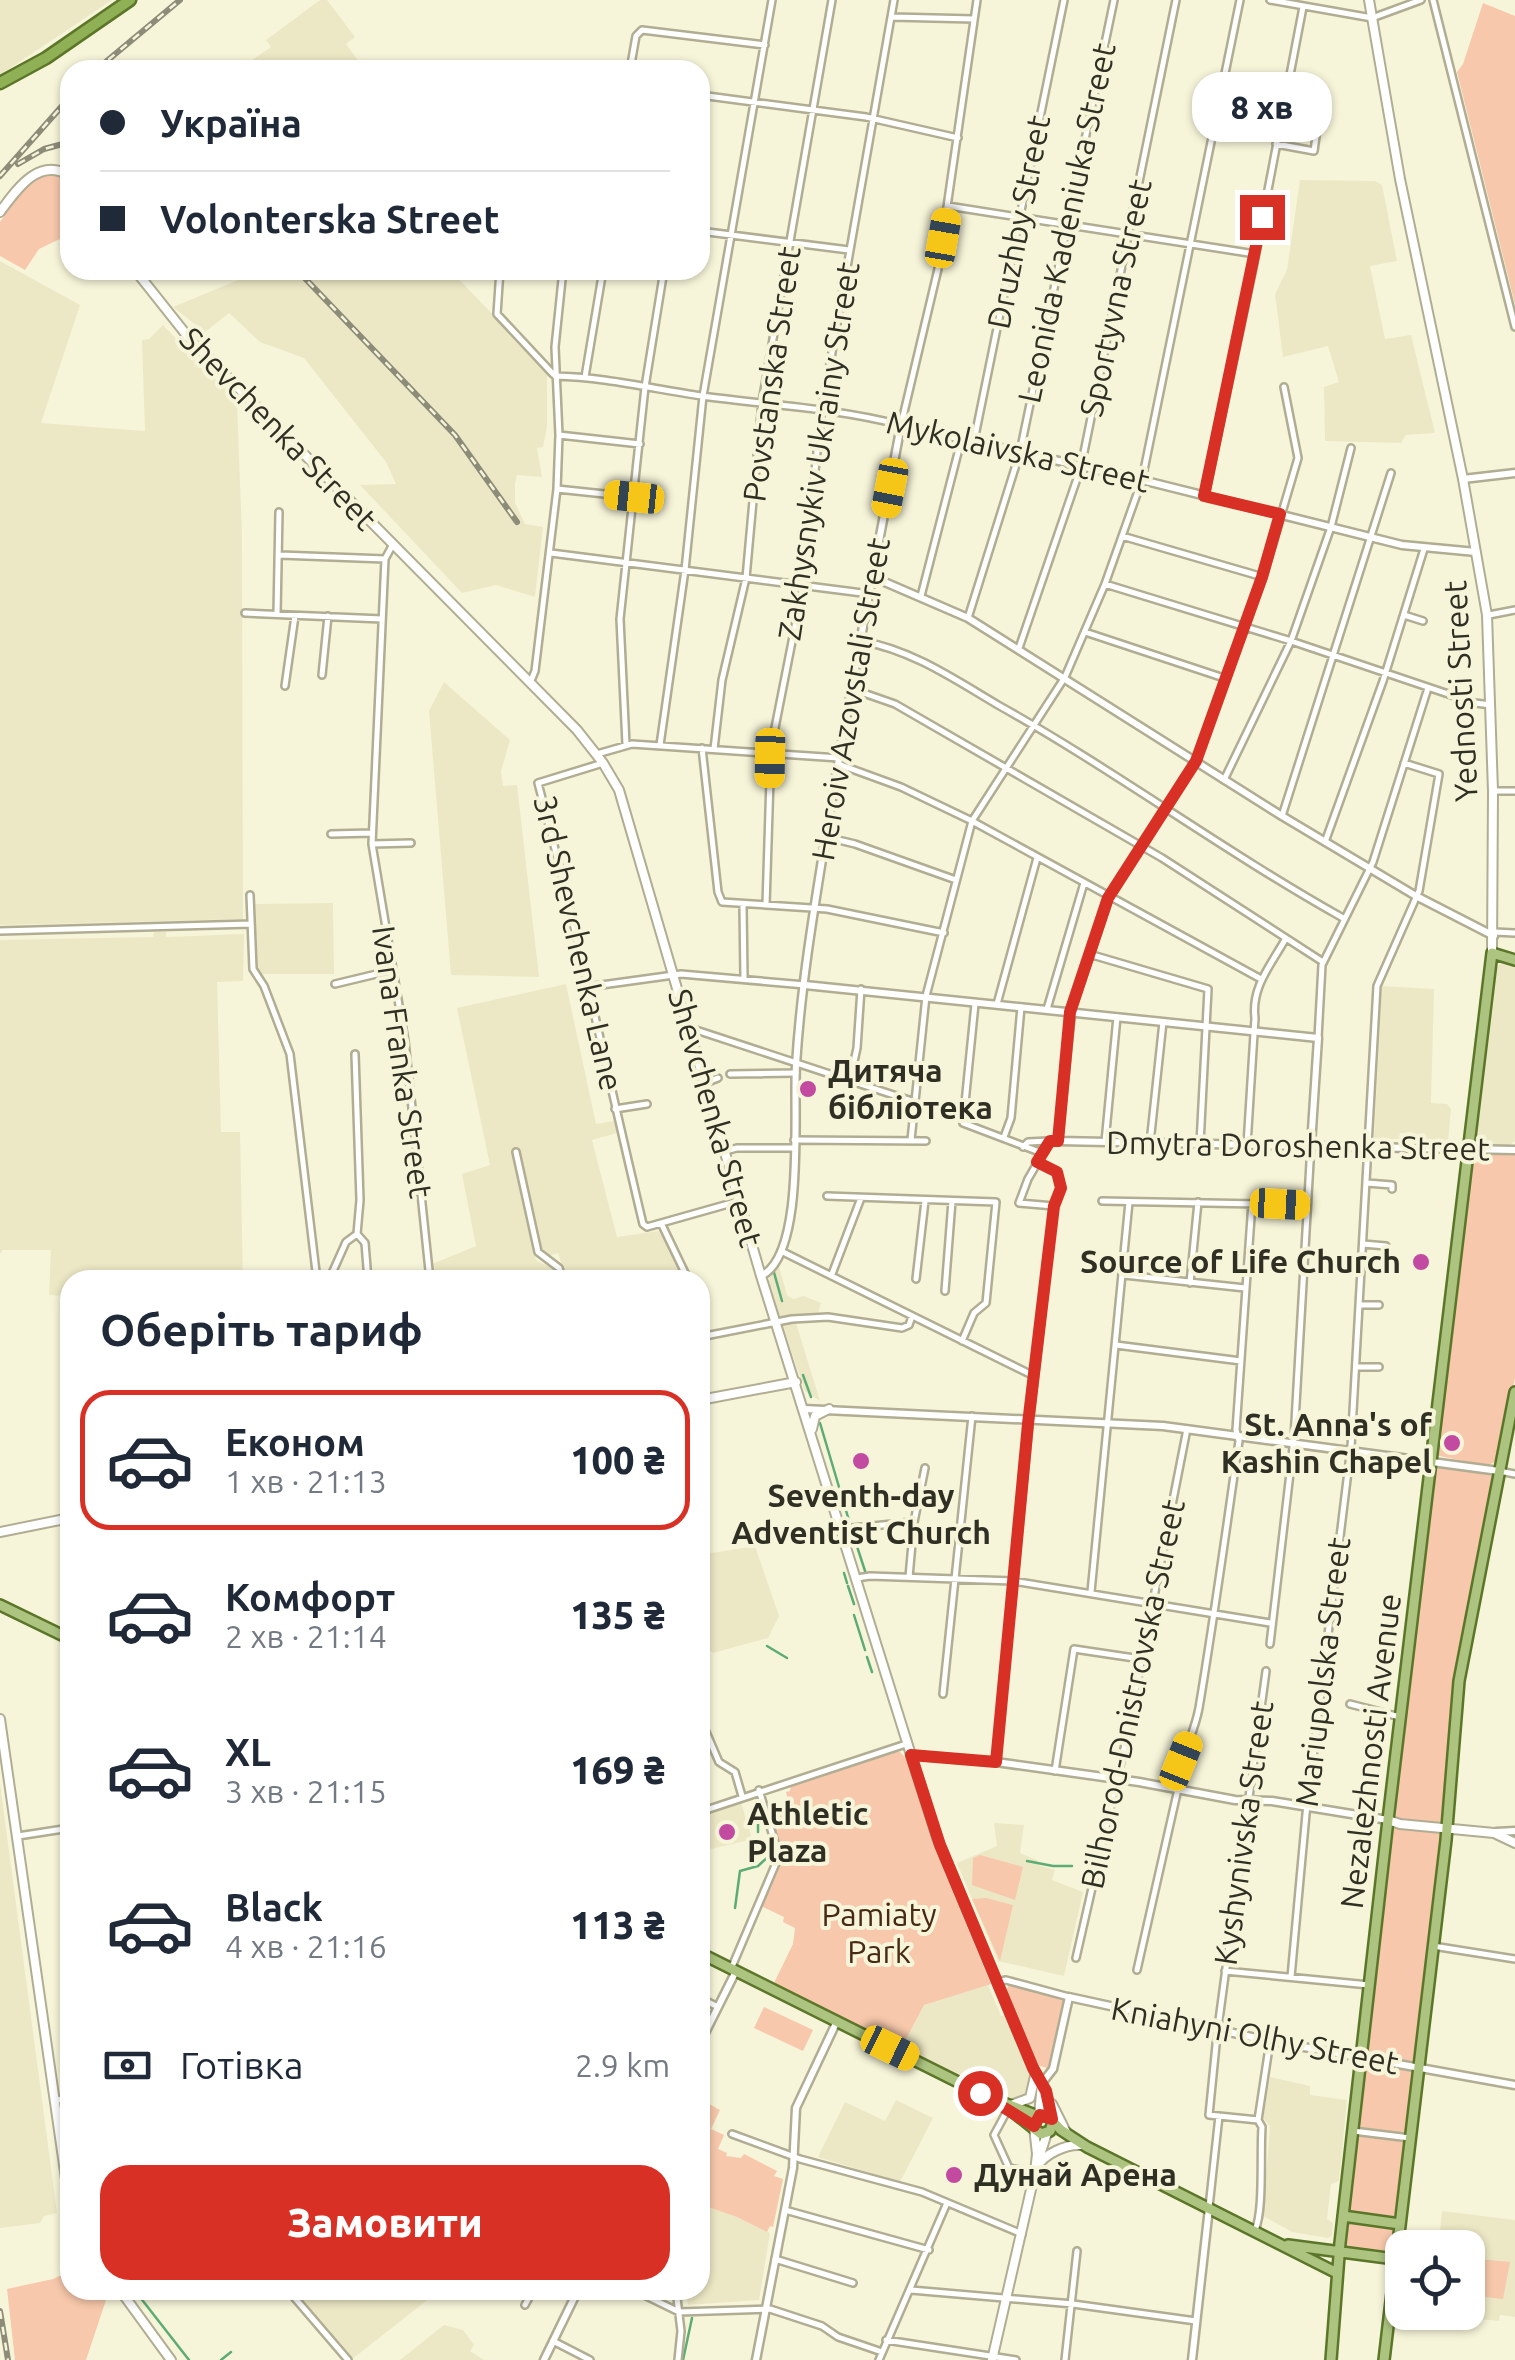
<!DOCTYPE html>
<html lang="uk">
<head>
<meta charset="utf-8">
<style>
  :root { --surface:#fff; --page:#f2f2f3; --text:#1f2937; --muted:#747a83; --line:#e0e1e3; --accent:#d93025 }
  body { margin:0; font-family:Ubuntu,sans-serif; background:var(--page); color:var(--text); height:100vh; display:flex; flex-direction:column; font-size:38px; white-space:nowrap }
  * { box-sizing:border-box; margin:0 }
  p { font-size:32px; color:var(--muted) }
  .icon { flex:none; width:55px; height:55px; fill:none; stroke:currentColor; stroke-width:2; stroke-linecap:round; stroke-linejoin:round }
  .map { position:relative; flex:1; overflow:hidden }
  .side { position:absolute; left:60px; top:1270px; width:650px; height:1030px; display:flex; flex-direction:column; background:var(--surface); border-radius:30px; box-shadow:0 2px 8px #0004 }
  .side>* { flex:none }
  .hud { position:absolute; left:60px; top:60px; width:650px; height:220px; border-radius:30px; box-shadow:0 2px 8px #0004; display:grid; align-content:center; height:220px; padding:0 40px; background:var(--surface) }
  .controls { position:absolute; left:1385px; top:2230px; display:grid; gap:20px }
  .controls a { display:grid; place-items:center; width:100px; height:100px; border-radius:20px; background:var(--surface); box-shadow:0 2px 8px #0004; font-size:50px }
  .end { position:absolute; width:45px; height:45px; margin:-22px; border:12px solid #d93025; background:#fff; box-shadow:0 0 0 5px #fff }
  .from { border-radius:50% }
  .bubble { position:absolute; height:70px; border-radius:30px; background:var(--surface); box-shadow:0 2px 8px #0004; font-size:32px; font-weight:800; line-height:70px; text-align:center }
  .car { position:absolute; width:30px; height:60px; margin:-30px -15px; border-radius:12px; box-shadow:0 0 8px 2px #0007; background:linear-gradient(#f5c518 24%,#345 0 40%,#f5c518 0 76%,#345 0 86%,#f5c518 0) }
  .hud b { display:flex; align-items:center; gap:35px; height:95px; font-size:38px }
  .hud b+b { border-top:2px solid var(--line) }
  .hud i { width:25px; height:25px; background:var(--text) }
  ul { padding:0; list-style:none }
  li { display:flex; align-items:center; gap:30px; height:140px; margin:0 20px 15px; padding:0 20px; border:5px solid transparent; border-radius:30px }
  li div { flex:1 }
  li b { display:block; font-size:38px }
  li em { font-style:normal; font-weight:800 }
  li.on { border-color:var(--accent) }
  li>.icon { width:90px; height:90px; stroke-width:1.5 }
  h2 { padding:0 40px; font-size:45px; line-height:120px }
  .pay { display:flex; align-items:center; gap:25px; height:110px; padding:0 40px; font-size:38px }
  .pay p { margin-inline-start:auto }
  .primary-button { display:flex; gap:20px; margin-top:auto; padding:20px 40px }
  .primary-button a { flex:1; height:115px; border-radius:30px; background:var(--accent); color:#fff; font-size:40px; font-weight:800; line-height:115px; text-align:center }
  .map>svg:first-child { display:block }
  .built { fill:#ece8c5 }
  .green { fill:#f7c8ab }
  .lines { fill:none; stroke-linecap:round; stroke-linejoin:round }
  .stream { stroke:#5dac75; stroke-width:2.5 }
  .minor-casing { stroke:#b0ad93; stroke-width:10 }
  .tertiary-casing { stroke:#b0ad93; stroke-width:11 }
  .secondary-casing { stroke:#b0ad93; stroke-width:12 }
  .primary-casing { stroke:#5c7629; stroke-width:14 }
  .trunk-casing { stroke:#5c7629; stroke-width:15 }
  .minor { stroke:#fff; stroke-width:5 }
  .tertiary { stroke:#fff; stroke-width:6 }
  .secondary { stroke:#fff; stroke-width:8 }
  .primary { stroke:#acc480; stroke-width:9 }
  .trunk { stroke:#90b056; stroke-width:10 }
  .rail-casing { stroke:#8d8c79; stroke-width:6 }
  .rail { stroke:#f7f5d9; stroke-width:2.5; stroke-dasharray:8; stroke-linecap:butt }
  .route { stroke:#d93025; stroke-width:12 }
  .poi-dot { fill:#c24ba1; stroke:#f7f5d9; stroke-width:4 }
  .labels { text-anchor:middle; stroke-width:8; stroke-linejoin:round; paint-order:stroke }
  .street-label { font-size:32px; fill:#302f24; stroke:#f7f5d9 }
  .poi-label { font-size:32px; font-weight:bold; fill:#302f24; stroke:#f7f5d9; text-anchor:start }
  .park-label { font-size:32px; fill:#482914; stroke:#f7f5d9 }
</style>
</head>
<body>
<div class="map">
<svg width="1515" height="2360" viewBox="0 0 1515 2360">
  <rect width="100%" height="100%" fill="#f7f5d9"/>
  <path class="built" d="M0,0H112L0,75Z
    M320,0H327L355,37L346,44L365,70H238L271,47L266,40Z
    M1300,180L1375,181L1382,185L1397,261L1370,266L1385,339L1411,335L1435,433L1406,435L1401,443L1325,441L1324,387L1339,382L1328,346L1283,357L1275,294L1287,270Z
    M0,261L80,305L41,423L145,431L142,340L149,339L163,325L237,401L242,536L243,919L0,925Z
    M240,270H450L547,371V427L543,447L537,448L542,477L517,475L515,484V503L525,524L543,527L535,597L496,585L462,593L360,485L396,484L386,462L304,358L260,342L229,313L205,332L173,307L243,278Z
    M444,682L510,740L501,771L503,786L517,785L539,977L451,975L429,711Z
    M333,903L334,974H257L255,904Z
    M154,932H166V937L244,934L243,981L217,982L221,1132H240L243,1280H70V1296L49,1295L51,1250H3L0,1254V940L153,937Z
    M1504,960L1515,963V1141L1508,1146L1477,1144L1474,1140L1493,971Z
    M566,984L596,1124L614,1121L617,1133L592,1140L617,1237L658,1231L671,1249L685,1280H567L558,1253L548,1256L543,1253L520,1156L514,1158L534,1255L537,1261L555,1269L558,1280H435L432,1264L476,1246L462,1174L490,1165L457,1008Z
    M1382,986L1434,989L1431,1103L1447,1104L1451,1109L1448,1141L1405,1139L1404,1133H1400L1399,1139H1374Z
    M778,1263L787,1295L793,1299L804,1296L821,1303L818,1314L797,1317L796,1323L820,1401L805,1391L770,1289L769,1280Z
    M755,1546L779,1616L768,1638L713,1653L702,1645L700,1637V1555Z
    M0,1783L57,2213L44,2216L40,2223L0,2228Z
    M741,1802L751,1835L749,1840L711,1849L701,1815Z
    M994,1823L1024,1825L1020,1853L1037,1860L1038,1865L1055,1870L1052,1880L1083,1892L1064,1976L998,1961L957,1863L997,1846Z
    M983,1984L988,1985L1001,2016L1005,2015L1032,2081L1030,2095L1011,2101L902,2047L924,2005Z
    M1270,2077L1310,2086V2095L1347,2100L1339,2181L1331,2184L1327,2219L1333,2223L1332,2236L1328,2238L1292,2232L1263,2216L1270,2126L1263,2118Z
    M896,2100L933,2118L900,2182L818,2157L845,2102L885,2121Z
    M702,2205L737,2217L770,2233L759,2300L688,2305L686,2290H700Z
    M1442,2211L1515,2220V2317L1500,2315L1499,2321L1426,2313L1468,2312V2248H1414V2245L1427,2246L1428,2241L1439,2242Z
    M294,2290H440L351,2360Z
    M444,2325L463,2330L474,2345L470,2351L484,2360H400Z"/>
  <path class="green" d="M1483,3L1515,16V304L1457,72L1463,64Z
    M48,173H59L70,181V234L39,249L25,270L0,256V222L22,190Z
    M1479,1153L1515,1154V1378L1498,1460L1487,1466L1435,1455L1471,1162Z
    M1437,1465L1487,1473L1493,1477V1483L1455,1680L1444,1819L1439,1824L1396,1821L1392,1817Z
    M888,1752H900L907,1760L931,1839L991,1984L924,2005L902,2047L774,1983L793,1944L795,1928L783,1922L784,1917L761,1906C781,1860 787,1866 769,1814L790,1808L786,1792L790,1791L791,1783Z
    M1397,1827L1439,1831L1442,1834L1415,2064L1378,2058L1367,2051L1390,1830Z
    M980,1855L1023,1867L1015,1900L972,1885L973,1858Z
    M986,1898L1013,1905L1000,1961L972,1899Z
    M1009,1984L1065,1999L1050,2069L1037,2065L1006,1990Z
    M764,2007L813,2030L803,2051L754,2028Z
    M1371,2063L1413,2072L1407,2132L1403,2134L1358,2128L1365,2067Z
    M700,2099L720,2110L711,2129L724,2135L718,2149L727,2153L726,2156L741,2158L744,2154L777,2171L774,2176L783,2179L773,2227L770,2226L767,2232L737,2217L702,2205L710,2185L700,2180Z
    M1361,2135L1406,2142L1397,2217L1394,2218L1352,2214L1348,2209L1357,2136Z
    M1352,2221L1392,2227L1395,2233L1392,2251L1344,2247L1346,2226Z
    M1479,2259L1510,2262L1503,2299L1475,2296Z
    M70,2271V2290H99L106,2300L86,2360H15L7,2289L53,2279Z"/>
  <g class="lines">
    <path class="stream" d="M773,1269L782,1301
      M803,1375L811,1397
      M820,1423L850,1524
      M852,1531L866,1574
      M844,1573L847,1583
      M848,1586L854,1604
      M854,1615L865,1650
      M767,1646L787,1658
      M867,1657L872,1672
      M758,1818V1832
      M1027,1861L1053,1866H1072
      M735,1908L740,1871L758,1866L770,1855L762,1842
      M700,2009L710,2016
      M136,2292L189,2360
      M221,2360L231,2352
      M683,2360L692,2318"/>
    <defs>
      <path id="minor" d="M1270,0L1372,18L1421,0
        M1433,0L1515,327
        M892,17L974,19
        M630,70L636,36L642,30L765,45
        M700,95L866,117L958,138
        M1276,144L1314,151L1320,108
        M948,206L1255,254
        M700,231L849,250
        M500,270L497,314L553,374
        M555,376C605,377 653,389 702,396C769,405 835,408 901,425L938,269L977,0
        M585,377L603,270
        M559,435L640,444
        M974,441L1064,0
        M557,489L633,497
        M1205,495L1254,263L1303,7
        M1122,536L1263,577
        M392,546L385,559L372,844L405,1041L430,1280
        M551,553L870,594
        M280,555L385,559
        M1105,584L1291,641L1475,703L1491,705
        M921,596L961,441
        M245,613L382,619
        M277,614L279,512
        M1404,615L1423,621
        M1489,615L1515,610
        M968,618L1020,452L1114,0
        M1085,632L1224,678
        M861,641C912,650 954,679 998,705C1116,771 1225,852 1343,918
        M1019,648L1081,467L1176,0
        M322,675L328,616
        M530,683L535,671L557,489L559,435L555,347L563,270
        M285,686L295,616
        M852,689L895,704L1162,858L1323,962
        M626,744L620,619L645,387L664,270
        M660,745L685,570L703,396L772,0
        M702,748L718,892L722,902L827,909L944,933
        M714,749L722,680L746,578L762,402L832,0
        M597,754L632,744L839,758
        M603,763L538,783C577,929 608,1077 643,1224L647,1227L739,1201
        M838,764L901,787L972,821L1261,979
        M1224,780L1291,641L1331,527L1351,448
        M1493,791H1515
        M1282,816L1391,473
        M331,834L372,833
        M826,837L855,844L956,880
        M1325,842L1383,681L1424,549
        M372,844L411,843
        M250,895L253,969L264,986L290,1054L317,1280
        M766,905L771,748L802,591L821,415L894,0
        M743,906L744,978
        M0,931L251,924
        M1494,932L1515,933
        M1089,954L1208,989L1200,1144
        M335,984L393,970
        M587,987L681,974L805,985
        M975,1004L963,1123L1042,1153
        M997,1004L1037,858
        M1047,1009L1084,883
        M1071,1012L1109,898L1196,761L1263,577L1298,458L1284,387
        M690,1028L915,1102
        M1318,1038L1322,965L1373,862L1428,688
        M355,1054L360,1200L357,1234L365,1243L368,1280
        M730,1074L796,1073
        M850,1080L857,1048L861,989
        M705,1083L718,1078
        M615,1109L647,1104
        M1004,1137L1011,1118L1021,1007
        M794,1140L926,1141
        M911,1140L926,996L972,821L1065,677L1105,584L1142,480L1240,0
        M1050,1141L1028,1179L1019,1203L1054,1206
        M1105,1142L1117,1017
        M1150,1143L1163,1022
        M1247,1145L1255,1018C1251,987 1271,965 1286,938
        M1023,1147L1028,1142L1048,1141
        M725,1151L737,1148H794
        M516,1152L538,1252L559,1268L563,1280
        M1367,1183L1392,1185V1189
        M827,1196L996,1202L986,1303L974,1313L962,1341
        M1102,1201L1307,1205
        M661,1223L687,1277
        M1363,1244L1386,1246
        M781,1251L1034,1376
        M832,1274L861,1198
        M1124,1275L1245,1288
        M916,1279L925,1201
        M329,1280L346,1242L357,1234
        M1190,1283L1198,1202
        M945,1291L952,1201
        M1359,1305H1379
        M700,1337L792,1319L828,1317L902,1328L909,1325L912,1316
        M1116,1345L1241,1361
        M1356,1367H1379
        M1499,1471L1515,1474
        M842,1529L913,1522
        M909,1577L914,1522L925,1468
        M857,1578L870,1576L1013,1581L1270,1623
        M1091,1592L1129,1202
        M1270,1644L1294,1439L1311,1145
        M943,1694L972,1416
        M1350,1704L1400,1717
        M700,1718L719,1762L735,1772L742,1796
        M996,1762L1029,1424L1054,1206L1061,1188L1057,1172L1037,1162
        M1055,1771L1074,1649L1141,1659
        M700,1812L906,1744
        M18,1836L70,1828
        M1433,1946L1515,1959
        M1076,1958L1125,1744L1187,1429
        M731,1969L779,1856L759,1790
        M1137,1970L1178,1789C1178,1760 1194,1736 1199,1708C1214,1619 1226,1530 1239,1441L1236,1430L1252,1203
        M1225,1971L1369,1985
        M1291,1977L1306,1814L1351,1447L1377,986L1419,891L1439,774L1404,763
        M997,1982L1006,1980L1069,1997
        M700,1998L718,2007
        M57,2100L70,2098
        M1008,2109L994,2135L1009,2168L1035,2173
        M1258,2120L1209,2115L1217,2035L1266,1671
        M1353,2131L1410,2138
        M732,2134L800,2159L922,2192L1022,2234
        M1209,2207L1219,2116
        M785,2210L929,2250
        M1255,2230C1264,2211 1260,2154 1262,2127L1258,2120L1270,2041
        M775,2259L853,2283
        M288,2290L348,2360
        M609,2290H619
        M634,2290L679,2312L770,2309L822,2326L838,2337L882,2352
        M676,2290L681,2331L678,2360
        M911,2290L1073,2304L1196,2321
        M525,2305L533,2290
        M886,2340L1016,2360
        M553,2341L590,2360
        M879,2360L947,2203
        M1065,2360L1077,2251"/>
      <path id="tertiary" d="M1463,479L1515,473
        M873,577L968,618L1282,816L1416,896L1494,936
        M805,985L1318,1038L1311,1145
        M1071,1012L1058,1141L1515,1150
        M761,1276C806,1255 793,1110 796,1065C801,984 815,903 828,823C850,690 876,558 901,425L1142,480L1402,545L1476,552
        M804,1409L1163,1426L1499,1471
        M911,1755L996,1762L1139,1782L1235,1800L1272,1801L1388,1820
        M1496,1832L1515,1831
        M700,2043L736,1971
        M1042,2083L1053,2069L1069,1997L1270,2041L1515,2085
        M544,2360L578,2290
        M756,2360L793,2168L796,2108L837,2021
        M1192,2360L1209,2208"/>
      <path id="secondary" d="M1369,0L1400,179L1463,479L1487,615L1493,791L1492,953
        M0,212C17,189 39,156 70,176
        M135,270L189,338L577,730L603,763L619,790L761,1276L937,1838L1033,2068L1046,2091L1052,2119
        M700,1400L796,1382
        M812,1429L815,1416L829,1409
        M0,1532L70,1518
        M0,1719L70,2207
        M1388,1820L1400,1824L1494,1833L1515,1843
        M1052,2104L1066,2132
        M1011,2105L1030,2098L1035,2076
        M1039,2115L1042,2083
        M1039,2158L1047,2133
        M1037,2167C1044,2154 1066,2144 1081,2145
        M120,2290L171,2360
        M992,2360L1035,2172L1037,2154L1034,2127"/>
      <path id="primary" d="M0,1605L70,1639
        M700,1953L988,2097L1038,2116
        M1012,2111L1041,2134L1050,2131L1053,2122
        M1034,2126L1037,2117L1047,2115L1061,2130L1087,2147L1337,2273
        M1343,2216L1400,2224
        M1288,2245L1395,2259
        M1331,2360L1340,2243L1388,1820L1492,953L1515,960
        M1384,2360L1446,1840L1459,1681L1515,1392"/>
      <path id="trunk" d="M0,83L46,58L130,0"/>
    </defs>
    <use href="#minor" class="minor-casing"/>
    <use href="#tertiary" class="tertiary-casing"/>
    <use href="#secondary" class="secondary-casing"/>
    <use href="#primary" class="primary-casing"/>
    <use href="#trunk" class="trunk-casing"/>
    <use href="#minor" class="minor"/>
    <use href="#tertiary" class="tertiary"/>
    <use href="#secondary" class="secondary"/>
    <use href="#primary" class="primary"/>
    <use href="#trunk" class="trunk"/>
    <defs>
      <path id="rail" d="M96,70L180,0
        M18,164L44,149L70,142
        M0,176L70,97
        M297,270L455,435L517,522
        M0,2311L8,2360"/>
    </defs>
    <use href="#rail" class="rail-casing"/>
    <use href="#rail" class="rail"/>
  </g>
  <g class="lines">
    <path class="route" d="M980,2093L1034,2126L1040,2115L1052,2119L1046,2091L1033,2068L940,1845L911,1755L996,1762L1028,1424L1054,1206L1061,1188L1057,1172L1037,1162L1050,1141H1058L1070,1012L1108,898L1196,761L1262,577L1280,514L1204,496L1262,217"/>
  </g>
  <g class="poi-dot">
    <circle cx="808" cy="1089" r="10"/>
    <circle cx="1421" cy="1262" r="10"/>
    <circle cx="1452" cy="1443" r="10"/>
    <circle cx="861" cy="1461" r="10"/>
    <circle cx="727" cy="1832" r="10"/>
    <circle cx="954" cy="2175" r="10"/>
  </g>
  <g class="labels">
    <g class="street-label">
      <text transform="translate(1019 222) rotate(-79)" y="11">Druzhby Street</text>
      <text transform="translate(1067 223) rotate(-78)" y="11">Leonida Kadeniuka Street</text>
      <text transform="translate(1116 298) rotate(-78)" y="11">Sportyvna Street</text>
      <text transform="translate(772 374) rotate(-82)" y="11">Povstanska Street</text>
      <text transform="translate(278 429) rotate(46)" y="11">Shevchenka Street</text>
      <text transform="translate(819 451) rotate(-81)" y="11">Zakhysnykiv Ukrainy Street</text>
      <text transform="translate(1018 452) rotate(13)" y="11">Mykolaivska Street</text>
      <text transform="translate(1461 691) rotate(-93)" y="11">Yednosti Street</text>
      <text transform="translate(851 699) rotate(-80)" y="11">Heroiv Azovstali Street</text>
      <text transform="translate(578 943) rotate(77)" y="11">3rd Shevchenka Lane</text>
      <text transform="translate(402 1062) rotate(82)" y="11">Ivana Franka Street</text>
      <text transform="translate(715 1118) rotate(74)" y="11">Shevchenka Street</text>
      <text transform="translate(1298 1146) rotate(1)" y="11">Dmytra Doroshenka Street</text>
      <text transform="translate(1323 1672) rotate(-83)" y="11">Mariupolska Street</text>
      <text transform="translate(1133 1694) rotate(-78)" y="11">Bilhorod-Dnistrovska Street</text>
      <text transform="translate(1371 1751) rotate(-83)" y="11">Nezalezhnosti Avenue</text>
      <text transform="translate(1244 1833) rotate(-82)" y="11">Kyshynivska Street</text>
      <text transform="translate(1255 2036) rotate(11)" y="11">Kniahyni Olhy Street</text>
    </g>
    <g class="poi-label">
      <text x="828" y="1082">Дитяча<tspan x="828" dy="37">бібліотека</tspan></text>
      <text x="1401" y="1273" text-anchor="end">Source of Life Church</text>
      <text x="1432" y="1436" text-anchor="end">St. Anna's of<tspan x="1432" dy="37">Kashin Chapel</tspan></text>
      <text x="861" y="1507" text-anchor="middle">Seventh-day<tspan x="861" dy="37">Adventist Church</tspan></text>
      <text x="747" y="1825">Athletic<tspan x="747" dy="37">Plaza</tspan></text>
      <text x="974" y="2186">Дунай Арена</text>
    </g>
    <g class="park-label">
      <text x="879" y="1926">Pamiaty<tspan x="879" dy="37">Park</tspan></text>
    </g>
  </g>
</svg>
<div class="controls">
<a><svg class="icon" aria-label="locate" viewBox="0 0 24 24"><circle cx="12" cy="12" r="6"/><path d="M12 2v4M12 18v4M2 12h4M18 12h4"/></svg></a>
</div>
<i class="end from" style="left:980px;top:2093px"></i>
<i class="end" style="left:1262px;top:217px"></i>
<div class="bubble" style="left:1192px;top:72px;width:140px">8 хв</div>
<i class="car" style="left:943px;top:238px;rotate:10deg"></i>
<i class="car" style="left:890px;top:488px;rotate:191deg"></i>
<i class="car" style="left:634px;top:497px;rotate:276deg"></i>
<i class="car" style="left:770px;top:758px;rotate:181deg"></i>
<i class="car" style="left:1280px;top:1204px;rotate:93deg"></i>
<i class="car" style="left:1181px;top:1761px;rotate:22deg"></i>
<i class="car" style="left:890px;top:2048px;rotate:116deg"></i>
<div class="hud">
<b><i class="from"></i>Україна</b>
<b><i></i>Volonterska Street</b>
</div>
<section class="side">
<h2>Оберіть тариф</h2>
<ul>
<li class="on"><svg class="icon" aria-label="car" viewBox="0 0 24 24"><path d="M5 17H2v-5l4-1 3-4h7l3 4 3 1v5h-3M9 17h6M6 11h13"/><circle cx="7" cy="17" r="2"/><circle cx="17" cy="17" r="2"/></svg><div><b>Економ</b><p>1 хв · 21:13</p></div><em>100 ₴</em></li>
<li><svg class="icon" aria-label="car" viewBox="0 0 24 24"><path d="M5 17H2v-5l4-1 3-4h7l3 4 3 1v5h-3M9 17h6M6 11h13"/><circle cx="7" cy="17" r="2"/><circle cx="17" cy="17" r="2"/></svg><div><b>Комфорт</b><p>2 хв · 21:14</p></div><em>135 ₴</em></li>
<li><svg class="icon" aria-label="car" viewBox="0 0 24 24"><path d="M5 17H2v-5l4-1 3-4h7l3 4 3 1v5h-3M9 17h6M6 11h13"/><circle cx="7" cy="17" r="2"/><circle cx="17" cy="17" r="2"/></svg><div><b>XL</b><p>3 хв · 21:15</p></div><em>169 ₴</em></li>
<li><svg class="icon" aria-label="car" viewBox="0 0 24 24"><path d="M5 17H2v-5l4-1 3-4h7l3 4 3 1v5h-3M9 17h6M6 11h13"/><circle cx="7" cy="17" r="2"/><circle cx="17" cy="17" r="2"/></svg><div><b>Black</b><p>4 хв · 21:16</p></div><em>113 ₴</em></li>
</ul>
<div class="pay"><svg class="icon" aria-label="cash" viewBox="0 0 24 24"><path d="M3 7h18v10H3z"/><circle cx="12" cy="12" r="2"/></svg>Готівка<p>2.9 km</p></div>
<div class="primary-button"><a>Замовити</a></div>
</section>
</div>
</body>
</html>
